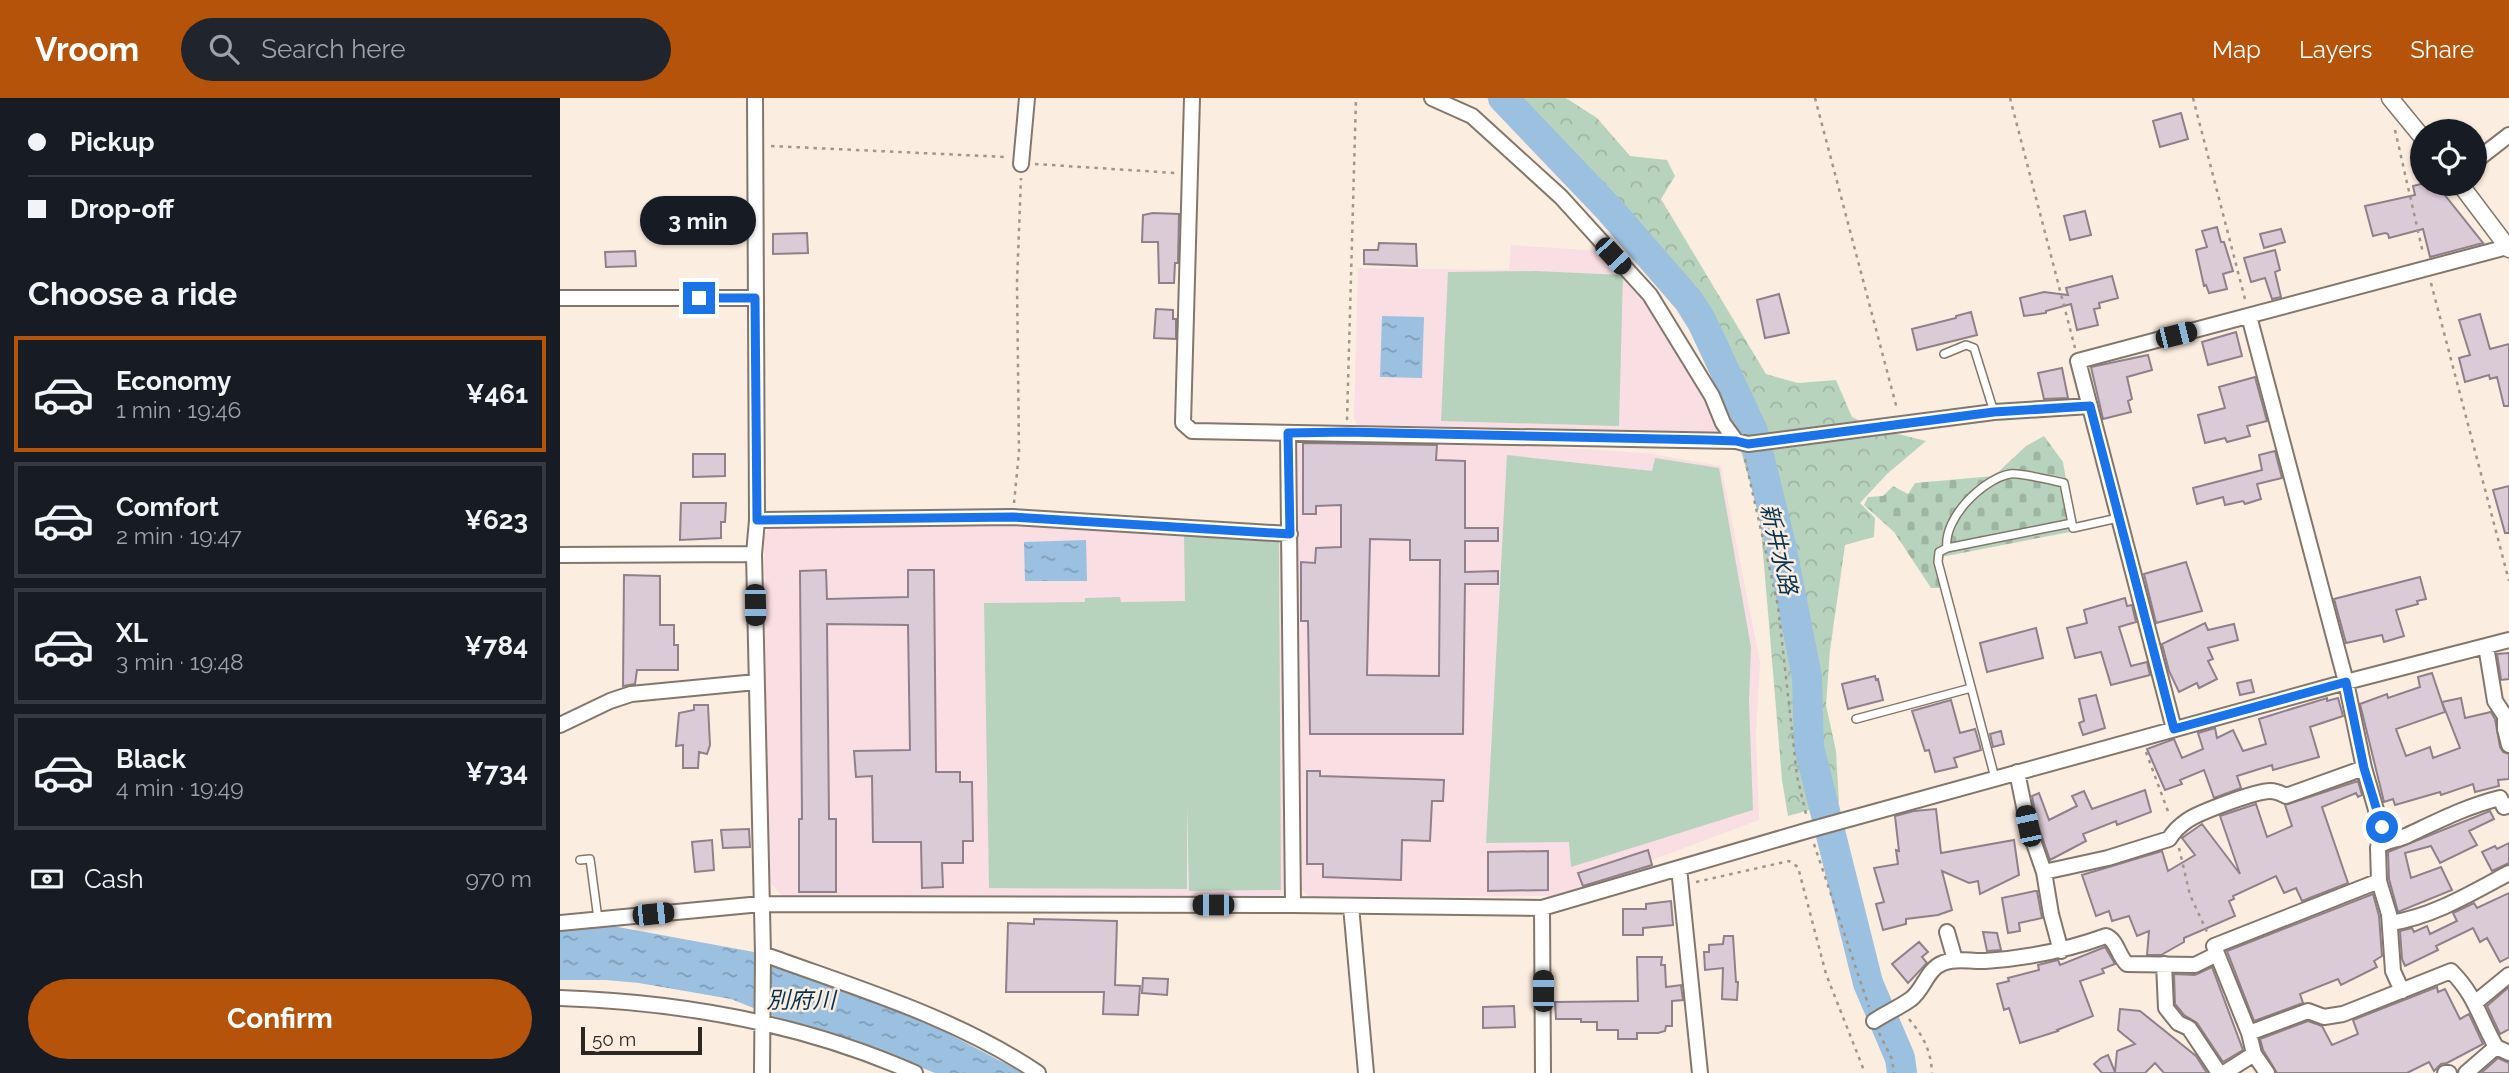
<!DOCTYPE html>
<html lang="en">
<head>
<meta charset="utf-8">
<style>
  :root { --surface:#171b24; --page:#20242c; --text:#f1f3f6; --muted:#9ea1a6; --line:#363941; --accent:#b45309 }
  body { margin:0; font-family:Raleway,"Noto Sans JP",sans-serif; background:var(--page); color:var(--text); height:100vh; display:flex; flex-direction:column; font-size:26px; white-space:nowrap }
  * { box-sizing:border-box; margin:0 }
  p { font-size:23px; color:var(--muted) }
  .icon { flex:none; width:38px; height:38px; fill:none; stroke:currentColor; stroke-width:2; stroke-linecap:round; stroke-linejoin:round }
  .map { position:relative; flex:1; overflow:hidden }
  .sheet { display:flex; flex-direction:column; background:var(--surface); width:560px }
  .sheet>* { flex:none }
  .top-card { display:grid; align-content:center; height:154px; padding:0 28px; background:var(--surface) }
  .controls { position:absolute; left:1850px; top:21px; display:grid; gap:14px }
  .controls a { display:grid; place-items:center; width:77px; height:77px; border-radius:50%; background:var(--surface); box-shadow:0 2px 5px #0004; font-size:35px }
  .scale { position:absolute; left:21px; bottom:18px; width:121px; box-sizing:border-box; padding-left:7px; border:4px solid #2c2722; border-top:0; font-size:19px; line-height:24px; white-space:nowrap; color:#2c2722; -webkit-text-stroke:5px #fbede0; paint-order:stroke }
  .end { position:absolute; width:32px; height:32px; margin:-16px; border:9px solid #1a73e8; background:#fff; box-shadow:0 0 0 4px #fff }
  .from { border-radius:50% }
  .bubble { position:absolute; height:49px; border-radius:24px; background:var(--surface); box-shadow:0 2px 5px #0004; font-size:23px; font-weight:700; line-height:49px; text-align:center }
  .car { position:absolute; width:21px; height:42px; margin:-21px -10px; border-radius:9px; box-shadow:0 0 5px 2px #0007; background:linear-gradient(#222 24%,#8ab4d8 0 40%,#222 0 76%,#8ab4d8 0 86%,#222 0) }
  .top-card b { display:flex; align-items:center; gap:24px; height:66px; font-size:26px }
  .top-card b+b { border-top:2px solid var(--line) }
  .top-card i { width:18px; height:18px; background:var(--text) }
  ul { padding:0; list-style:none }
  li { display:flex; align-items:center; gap:21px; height:116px; margin:0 14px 10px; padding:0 14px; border:4px solid var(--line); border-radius:0px }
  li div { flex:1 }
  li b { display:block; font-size:26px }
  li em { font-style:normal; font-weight:700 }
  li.on { border-color:var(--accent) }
  li>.icon { width:63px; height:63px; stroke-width:1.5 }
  h2 { padding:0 28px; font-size:32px; line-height:84px }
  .pay { display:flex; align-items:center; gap:18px; height:77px; padding:0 28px; font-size:26px }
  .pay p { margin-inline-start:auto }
  .cta { display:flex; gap:14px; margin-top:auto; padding:14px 28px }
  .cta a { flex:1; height:80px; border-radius:42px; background:var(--accent); color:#fff; font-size:28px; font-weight:700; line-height:80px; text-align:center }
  header { display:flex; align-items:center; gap:42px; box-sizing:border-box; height:98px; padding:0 35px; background:var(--accent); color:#fff }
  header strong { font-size:33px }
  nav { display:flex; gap:38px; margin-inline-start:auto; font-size:24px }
  .search { width:490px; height:63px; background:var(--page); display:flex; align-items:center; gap:18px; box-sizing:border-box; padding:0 24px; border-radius:38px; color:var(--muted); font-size:26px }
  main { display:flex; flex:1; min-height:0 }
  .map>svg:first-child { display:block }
  .education { fill:#f9dee4 }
  .grass { fill:#b8d3bd }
  .forest { fill:url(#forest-crowns) }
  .cemetery { fill:url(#cemetery-stones) }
  .water { fill:url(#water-ripples) }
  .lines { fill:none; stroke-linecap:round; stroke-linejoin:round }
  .river { stroke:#9cc0df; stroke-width:30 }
  .building { fill:#dbcbd6; stroke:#8f808b; stroke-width:2; fill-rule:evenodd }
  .service-casing { stroke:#83776b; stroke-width:10 }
  .minor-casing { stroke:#83776b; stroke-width:18 }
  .tertiary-casing { stroke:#83776b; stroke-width:19 }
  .path { stroke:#a0968c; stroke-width:2.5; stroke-dasharray:3.5 5; stroke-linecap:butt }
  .service { stroke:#fff; stroke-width:7 }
  .minor { stroke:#fff; stroke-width:14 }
  .tertiary { stroke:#fff; stroke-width:16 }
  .route { stroke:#1a73e8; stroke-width:9 }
  .labels { text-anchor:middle; stroke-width:5; stroke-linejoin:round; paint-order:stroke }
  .water-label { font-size:23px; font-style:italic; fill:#073351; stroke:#fbede0 }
</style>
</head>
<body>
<header>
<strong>Vroom</strong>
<div class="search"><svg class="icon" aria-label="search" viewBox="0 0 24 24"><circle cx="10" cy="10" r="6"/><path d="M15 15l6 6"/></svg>Search here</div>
<nav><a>Map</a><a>Layers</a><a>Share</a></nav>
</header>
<main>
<section class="sheet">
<div class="top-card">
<b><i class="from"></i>Pickup</b>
<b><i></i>Drop-off</b>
</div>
<h2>Choose a ride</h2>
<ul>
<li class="on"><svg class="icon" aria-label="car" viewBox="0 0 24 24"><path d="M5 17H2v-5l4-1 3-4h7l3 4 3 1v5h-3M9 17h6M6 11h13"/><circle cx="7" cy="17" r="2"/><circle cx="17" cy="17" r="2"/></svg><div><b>Economy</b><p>1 min · 19:46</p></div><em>¥461</em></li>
<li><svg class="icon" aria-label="car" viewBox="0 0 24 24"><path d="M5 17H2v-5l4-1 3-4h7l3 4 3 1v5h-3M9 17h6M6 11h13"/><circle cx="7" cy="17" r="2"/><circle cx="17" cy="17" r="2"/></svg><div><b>Comfort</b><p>2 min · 19:47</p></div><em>¥623</em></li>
<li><svg class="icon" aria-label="car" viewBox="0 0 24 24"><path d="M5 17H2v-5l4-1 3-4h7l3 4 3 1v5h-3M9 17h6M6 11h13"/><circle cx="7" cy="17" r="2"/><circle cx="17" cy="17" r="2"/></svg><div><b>XL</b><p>3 min · 19:48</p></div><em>¥784</em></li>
<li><svg class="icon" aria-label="car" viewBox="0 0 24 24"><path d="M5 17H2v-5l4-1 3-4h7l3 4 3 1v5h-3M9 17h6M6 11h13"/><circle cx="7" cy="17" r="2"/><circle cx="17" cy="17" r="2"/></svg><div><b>Black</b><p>4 min · 19:49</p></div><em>¥734</em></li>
</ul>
<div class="pay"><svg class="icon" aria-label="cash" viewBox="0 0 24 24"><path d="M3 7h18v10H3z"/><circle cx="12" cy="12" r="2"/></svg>Cash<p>970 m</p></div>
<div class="cta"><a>Confirm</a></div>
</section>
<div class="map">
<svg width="1949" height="975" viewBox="0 0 1949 975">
  <defs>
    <pattern id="forest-crowns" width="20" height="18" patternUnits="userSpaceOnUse" patternTransform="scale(1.75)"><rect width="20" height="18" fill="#b8d3bd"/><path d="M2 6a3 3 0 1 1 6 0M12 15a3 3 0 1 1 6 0" fill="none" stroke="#9eb5a2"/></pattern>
    <pattern id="cemetery-stones" width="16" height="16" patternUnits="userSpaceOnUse" patternTransform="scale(1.75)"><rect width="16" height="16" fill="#b8d3bd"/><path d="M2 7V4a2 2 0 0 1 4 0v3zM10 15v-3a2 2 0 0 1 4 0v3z" fill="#9eb5a2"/></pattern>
    <pattern id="water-ripples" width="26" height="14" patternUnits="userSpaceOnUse" patternTransform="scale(1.75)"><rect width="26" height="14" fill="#9cc0df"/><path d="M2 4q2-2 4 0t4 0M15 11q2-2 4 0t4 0" fill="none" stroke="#7f9cb4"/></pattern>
  </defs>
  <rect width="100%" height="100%" fill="#fbede0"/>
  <path class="education" d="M951,147L1040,153L1087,201L1146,297L1158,324V331L1154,338L799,330L794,320L798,170L949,172Z
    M740,339L943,346L1085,355L1161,368L1200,564L1196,637L1199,722L1092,762L1094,771L990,798L749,799L739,789L736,342Z
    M447,425L716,440L722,445L726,788L719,798L223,799L208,782L204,437L212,427Z"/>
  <path class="grass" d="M975,173L1063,177L1059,328L881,323L888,174Z
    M947,357L1092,373L1095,360L1159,370L1191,549L1189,603L1193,712L1011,769L1009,744L926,745Z
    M624,438L719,444L721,792L629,793L627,705V791L429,790L424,505L525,504V500L560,499L561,504L625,503Z"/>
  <path class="forest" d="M927,0H1006L1037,20L1070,58L1107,62L1115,78L1101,101L1206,276L1238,285L1276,282L1292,319L1314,330L1366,343L1327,376L1300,405L1315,420L1314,439L1285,447L1270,552L1266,607L1276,653L1279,704L1228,718L1222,682L1200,419L1169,312L1131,231L1072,137L1031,95L976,49Z"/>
  <path class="cemetery" d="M1484,338L1503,364L1515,433L1376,460L1381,490H1371L1334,434L1304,407L1308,399L1323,398L1333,388L1348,396L1355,385L1434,378L1466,348Z"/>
  <path class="water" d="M822,218L864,219L862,280L820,279Z
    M526,442L527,483H465L464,444Z
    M36,825L194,854L214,865L374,928L463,975H375L293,942L213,918L171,901L79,885L46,882H0V828Z"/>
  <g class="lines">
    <path class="river" d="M943,0L1049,111L1129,203L1142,224L1193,333L1221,447L1247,579L1249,649L1308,885L1340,960L1342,975"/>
  </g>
  <path class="building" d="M1621,15L1628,41L1600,49L1593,23Z
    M1861,86H1876L1923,145L1870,159L1863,131L1829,140L1828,136L1825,135L1813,138L1805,108L1855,97L1853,88Z
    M1525,113L1531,137L1510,142L1504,118Z
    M593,115L619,116L618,165H615L614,185H599L598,144H582L583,117Z
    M1657,129L1661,144H1664L1673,173L1663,176L1667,191L1649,195L1646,187L1644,188L1636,152L1647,149L1642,133Z
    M1721,131L1725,144L1704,150L1700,136Z
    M247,135L248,155L213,156V136Z
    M819,145L856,146L857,168L804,166V152H818Z
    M1715,152L1720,172L1715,174L1721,199L1712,201L1705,180L1691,184L1684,160Z
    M75,153L76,168L46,169L45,154Z
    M1552,178L1558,200L1539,205L1540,210L1534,211L1538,227L1517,232L1511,206L1486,213V215L1464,218L1460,200L1484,194L1508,197L1506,190Z
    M1219,196L1229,235L1205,240L1197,202Z
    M596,211L613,212V221H616V241L594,240Z
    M1411,214L1417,237L1357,252L1352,231L1396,220V218Z
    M1920,216L1930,251L1949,246V308H1944L1937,279L1930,281L1929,277L1905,284L1899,260L1910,257L1899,222Z
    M1676,234L1682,258L1648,267L1642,244Z
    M1588,257L1592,272L1567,279L1572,301L1568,303L1571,314L1543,321L1531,269Z
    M1502,270L1508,300L1484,301L1478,275Z
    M1695,279L1707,323L1687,328L1690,338L1667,344L1665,340L1645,345L1638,317L1665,310L1659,289Z
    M743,345L877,347L876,362L905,363V430H938V443H905V474L938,473V486H905L903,636H750L748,523H741V464L755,465L756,450L781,449V407L756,408V416H743ZM810,441L850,442V462H880L879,578L807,577Z
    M1715,353L1722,380L1697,386L1701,401L1685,406L1683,403L1665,407L1663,399L1637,406L1633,390L1702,372L1699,357Z
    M133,356H165V378L133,379Z
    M1949,388V435H1945L1933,392Z
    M121,405H166L165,424H161V440L120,442Z
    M1626,464L1642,513L1596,525L1584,476Z
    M266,472L267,501L348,499V472H374L376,674H400V684H412L413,743H403V765H382L383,789L362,790L361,744H313L312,678L296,679L294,653L350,652L348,527L267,526L269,721H276V794H239V721H242L240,473Z
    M64,477L100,478V527H114V547H118V572H77L75,586L63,588Z
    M1860,479L1866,501L1857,503L1858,506L1836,512L1844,538L1824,544L1822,537L1786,545L1774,501Z
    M1565,500L1567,508L1572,507L1576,524L1559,529L1571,568L1587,564L1590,577L1551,587L1541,554L1515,560L1507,530L1527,525L1524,512Z
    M1645,525L1648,532L1674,526L1678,542L1648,550L1653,561L1648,563L1657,581L1639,590L1637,585L1619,594L1609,573L1602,546Z
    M1476,530L1483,560L1427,574L1420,545Z
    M1949,555V581L1941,582L1937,556Z
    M1872,575L1885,614L1836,631L1846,658L1870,649L1873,660L1900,650L1882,604L1901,600L1905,620L1931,614L1935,621L1940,649L1943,654L1949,656V681L1938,682L1939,688L1915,694L1913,686L1881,697L1880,694L1835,707L1833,701L1824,704L1800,606L1827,596L1828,600L1860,589L1858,579Z
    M1315,578L1316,582L1318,581L1323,602L1288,611L1282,586Z
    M1691,582L1694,594L1680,597L1677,585Z
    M1536,597L1545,630L1523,637L1519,625L1524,623L1519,601Z
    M1767,600V603L1778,600L1783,618L1750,629L1759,659L1713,672L1712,667L1677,678L1681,690L1654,700L1644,672L1620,682L1622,686L1605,692L1587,651L1614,641L1622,660L1643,651L1638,635L1655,630L1657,640L1673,632L1683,653L1706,646L1699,621Z
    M1391,602L1400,635L1415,631L1421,652L1394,660L1397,669L1375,674L1369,652L1365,653L1352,613Z
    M134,607H148L150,647L147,656L139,654L138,670H123V647L116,648L119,615L134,612Z
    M1441,633L1444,646L1433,649L1430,636Z
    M747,673H760V678L884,682L883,703H872L870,743L842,742L841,782L763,779V766H747Z
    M1798,683L1802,697L1798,699L1796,695L1762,709L1788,785L1742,803L1736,790L1724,795L1716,778L1673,798L1674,801L1669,803L1675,818L1624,840V844L1601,857H1587L1589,833L1577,838L1569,818L1552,823L1549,813L1536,818L1522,777L1602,753L1608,773L1635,757L1622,740L1642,726L1680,776L1660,718L1696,706L1707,739L1732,728L1725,707Z
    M1585,692L1591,714L1557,727L1556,723L1523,736L1526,743L1490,762L1477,725L1472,698L1479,695L1489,722L1517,708L1512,698L1524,693L1532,711Z
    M1376,711L1381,755L1454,742L1459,777L1420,796L1418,783L1409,785L1382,773L1392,812L1378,817L1346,821V826L1323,832L1316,806L1324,804L1314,770L1338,766L1336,752L1339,753L1335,718L1354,713Z
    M1930,713L1934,721L1909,733L1917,747L1880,765L1871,748L1845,755L1851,780L1881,769L1892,792L1838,814L1829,781L1828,754Z
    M189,731L190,749L163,750L161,732Z
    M152,742L154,772L135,774L132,744Z
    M1949,745V765L1932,773L1922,754L1935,748L1937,751Z
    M1088,752L1092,767L1023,788L1018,775Z
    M988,753V792L928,793V754Z
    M1475,793H1477L1482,820L1459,825L1460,833L1448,835L1442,800Z
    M1949,795V859L1940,864L1927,840L1920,844L1913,830L1876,848L1878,852L1845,868L1842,861L1840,833L1852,830L1854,834L1867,828L1870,836L1897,823L1893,815L1914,805L1917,810Z
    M1813,796L1819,818L1822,858L1814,863L1817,869L1781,887L1778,881L1740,896L1743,905L1694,923L1667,853Z
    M1111,803L1113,827L1083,830V837H1063V811H1086V806Z
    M474,821L557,823L555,887L580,888L578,917L543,916L544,894H446L448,825L474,826Z
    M1423,834L1437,835L1441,852L1427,853Z
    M1164,838H1173L1176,884H1178L1177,902L1162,901L1163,870L1145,872L1144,854H1149V847L1163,846Z
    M1359,844L1368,854L1362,859L1367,865L1348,885L1332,866Z
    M1545,849L1555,866L1542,871L1544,875L1520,883L1533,918L1497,932L1498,933L1460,945L1449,910L1444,912L1437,886L1449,883L1448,880L1479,872L1478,867L1498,862L1500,867Z
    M1077,859H1102L1101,867H1105L1106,889L1121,887L1123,902L1112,903V928H1106L1105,933L1098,935H1077V941H1058V932H1037V924H1021V921H996L995,904L1078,903Z
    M1652,869L1683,952L1663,964L1637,925L1624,917L1615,906L1614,876L1635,877Z
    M583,880L608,881L607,897L582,895Z
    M1877,889L1878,894L1885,891L1900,921L1909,916L1923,946L1887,965L1881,966L1874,973L1869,964L1847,975H1717L1703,952L1700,941L1748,923L1762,928L1772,947L1798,936L1793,922Z
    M1949,889V931L1940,936L1927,908Z
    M954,908L955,929L923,930V909Z
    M1560,911L1580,913L1636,958L1647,975H1604L1595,965L1585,975H1542L1534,966L1541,960L1548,957L1555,974L1557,953L1575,946L1558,932Z
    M1938,960L1949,965V975H1921Z"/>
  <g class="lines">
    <defs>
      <path id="service" d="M1384,256L1406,247L1414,250L1434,314
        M1387,450C1383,420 1423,381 1450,376C1459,374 1494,383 1504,385L1513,430L1558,420
        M1296,621L1411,590
        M1435,680L1378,464L1379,454L1387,450L1512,425
        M20,762L30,761L38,821"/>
      <path id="minor" d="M195,0L197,422L194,456L203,856L202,975
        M632,0L623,325L632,333L1176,343L1188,346L1434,314L1530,308
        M872,0L912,18L1001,99L1090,197L1152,298L1163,325L1176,343
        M1914,64L1949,37
        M461,66L467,0
        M0,200H195
        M1689,218L1786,584L1804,670L1825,743
        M728,335L733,807
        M197,422L453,419L730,436
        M0,457L194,456
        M1926,548L1935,603L1945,618V631L1949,647
        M0,627L50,603L71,596L196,584
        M1614,631L1518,263L1947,149
        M1457,674L1468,728L1484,774L1491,816L1501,853
        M1119,770L1140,975
        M1484,774L1548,760L1609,741C1614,733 1619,728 1628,722C1640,714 1696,693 1710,693C1717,693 1720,695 1726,698L1804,670
        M1819,783L1829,816L1833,873L1842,893
        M791,808L806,975
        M982,810L983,975
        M0,825L201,806L733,807L982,810L1249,732L1786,584L1949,542
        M1830,825C1872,819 1912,795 1949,775
        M1387,834L1395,862
        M203,856C296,890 395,919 478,975
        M1604,866L1606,910L1618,925L1629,930L1659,975
        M0,900C122,904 242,925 355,975
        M1916,904L1949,877
        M1314,923C1326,915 1340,909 1351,901C1364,891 1367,871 1383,865C1397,859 1411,864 1425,863C1468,860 1505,853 1546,838C1557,842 1558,858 1567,866L1635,867L1657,856
        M1689,935L1748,913L1764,919L1783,916L1891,873C1916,898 1919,919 1936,949L1906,975
        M1936,949L1949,955
        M1664,975L1694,956
        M1707,975L1694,956L1689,935L1654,848L1819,783L1818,749C1827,741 1837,743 1848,737C1878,723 1907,708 1940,700L1944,709L1949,707
        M1885,975H1889"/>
      <path id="tertiary" d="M1830,0L1862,39
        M1900,86L1949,151"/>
    </defs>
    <use href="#service" class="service-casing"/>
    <use href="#minor" class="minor-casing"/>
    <use href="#tertiary" class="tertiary-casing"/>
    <path class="path" d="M1255,0L1337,311
      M1450,0L1515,250
      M1633,0L1686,205
      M1835,32L1863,155
      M211,48L446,59
      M475,66L615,75
      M1871,185L1949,483
      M787,322L796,0
      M1185,361L1218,508L1237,678L1246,716
      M454,405L459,354L457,184L461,80
      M1586,654L1609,716
      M1254,746L1309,909
      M1619,750L1630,797L1648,836
      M1136,784L1229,763L1238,769L1266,876L1305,975
      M1349,921C1363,938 1371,952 1372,975
      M1319,935L1332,961L1334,975"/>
    <use href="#service" class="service"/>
    <use href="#minor" class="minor"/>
    <use href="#tertiary" class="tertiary"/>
  </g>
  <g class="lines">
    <path class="route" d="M139,200H195L197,422L453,419L730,436L728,335L786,334L1148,342L1176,343L1188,346L1434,314L1530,308L1614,631L1786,584L1804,670L1822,729"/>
  </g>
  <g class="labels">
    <g class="water-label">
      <text transform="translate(1219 451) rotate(77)" y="8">新井水路</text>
      <text x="241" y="910">別府川</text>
    </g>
  </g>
</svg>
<div class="controls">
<a><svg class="icon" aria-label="locate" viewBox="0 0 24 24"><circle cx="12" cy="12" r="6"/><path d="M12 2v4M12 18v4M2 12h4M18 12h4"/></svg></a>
</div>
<div class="scale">50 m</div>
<i class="end from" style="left:1822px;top:729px"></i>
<i class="end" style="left:139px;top:200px"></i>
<div class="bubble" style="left:80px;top:98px;width:116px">3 min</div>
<i class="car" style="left:1053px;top:158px;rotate:137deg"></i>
<i class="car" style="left:1616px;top:237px;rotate:76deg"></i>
<i class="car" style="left:195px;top:507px;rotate:179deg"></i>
<i class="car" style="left:1468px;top:728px;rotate:348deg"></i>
<i class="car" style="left:653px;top:807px;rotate:270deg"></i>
<i class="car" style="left:93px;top:816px;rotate:84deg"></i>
<i class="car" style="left:983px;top:893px;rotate:0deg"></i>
</div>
</main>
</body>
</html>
